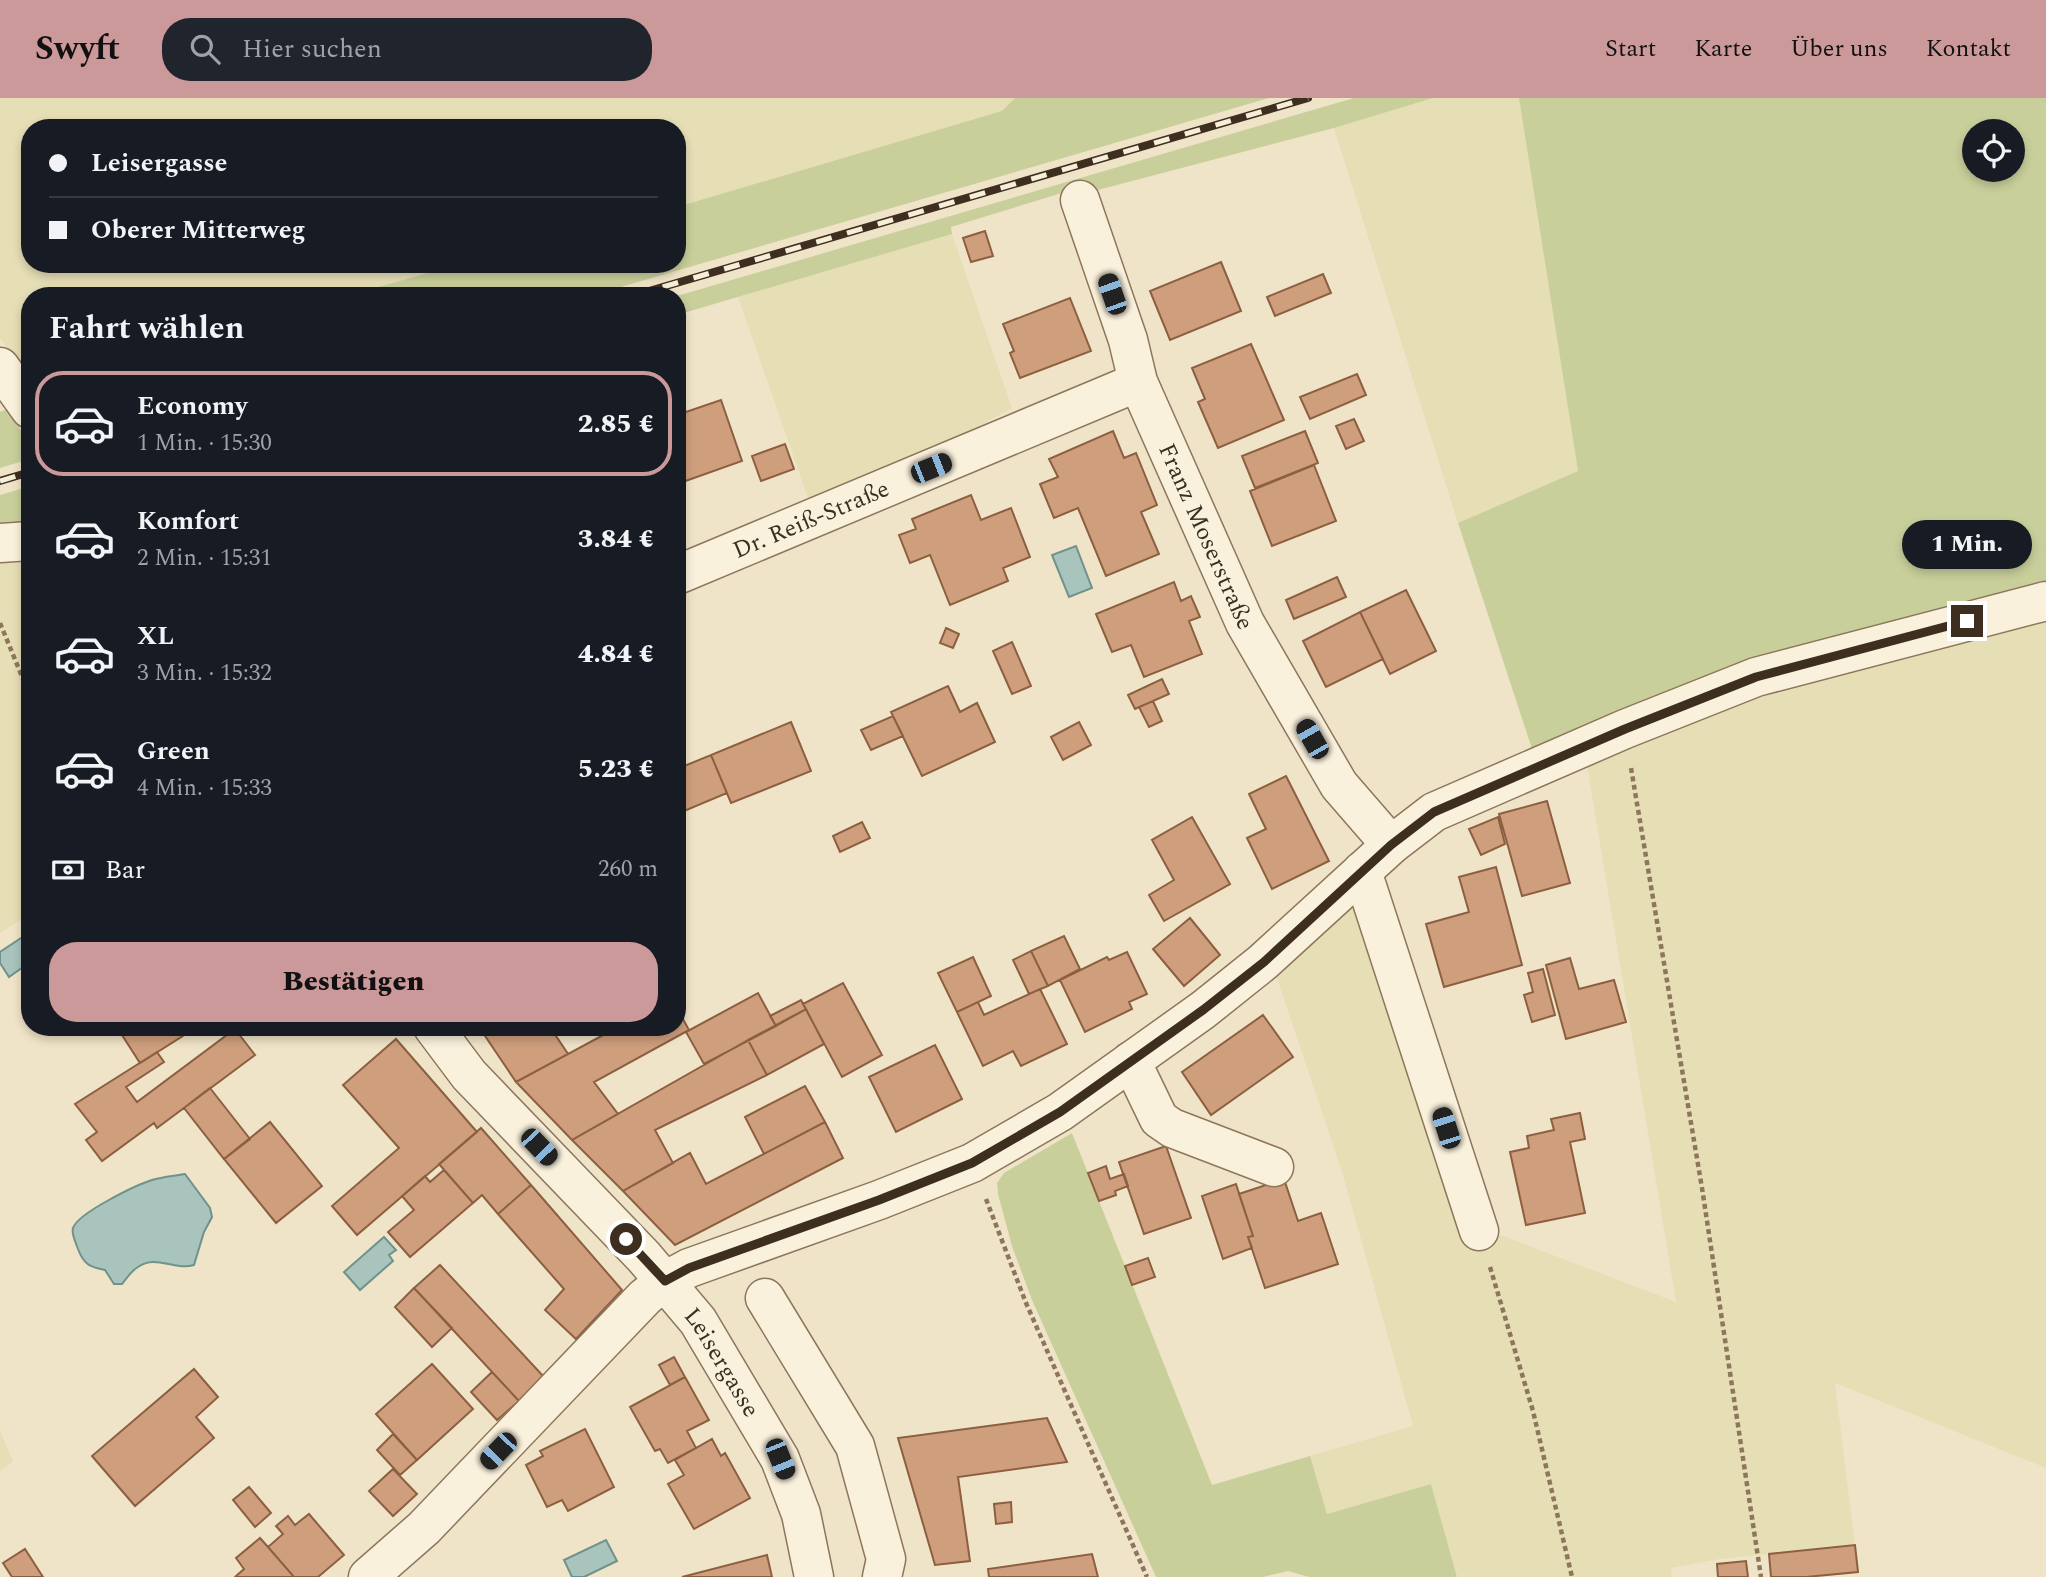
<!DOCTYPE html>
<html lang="de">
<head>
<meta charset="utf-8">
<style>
  :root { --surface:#171b24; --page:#20242c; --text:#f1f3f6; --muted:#9ea1a6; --line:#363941; --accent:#cc999b }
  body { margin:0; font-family:Spectral,serif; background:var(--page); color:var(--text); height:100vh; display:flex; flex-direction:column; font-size:26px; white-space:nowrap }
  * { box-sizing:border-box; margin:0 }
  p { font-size:23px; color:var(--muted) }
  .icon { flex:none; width:38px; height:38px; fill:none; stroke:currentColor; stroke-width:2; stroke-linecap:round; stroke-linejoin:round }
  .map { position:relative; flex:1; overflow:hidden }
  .details { position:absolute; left:21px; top:189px; width:665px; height:749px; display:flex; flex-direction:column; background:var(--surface); border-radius:28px; box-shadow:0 4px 10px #0003 }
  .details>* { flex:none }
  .hud { position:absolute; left:21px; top:21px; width:665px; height:154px; border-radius:28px; box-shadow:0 4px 10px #0003; display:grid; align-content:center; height:154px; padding:0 28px; background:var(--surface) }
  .tools { position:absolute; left:1962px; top:21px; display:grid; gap:14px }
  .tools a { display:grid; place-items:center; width:63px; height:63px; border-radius:50%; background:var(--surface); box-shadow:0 4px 10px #0003; font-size:35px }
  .end { position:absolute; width:32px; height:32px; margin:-16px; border:9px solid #3d2e20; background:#fff; box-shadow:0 0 0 4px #fff }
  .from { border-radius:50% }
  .bubble { position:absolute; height:49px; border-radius:24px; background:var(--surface); box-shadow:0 4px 10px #0003; font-size:23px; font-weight:800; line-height:49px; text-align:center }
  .car { position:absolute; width:21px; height:42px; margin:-21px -10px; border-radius:9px; box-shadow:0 0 5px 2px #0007; background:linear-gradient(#222 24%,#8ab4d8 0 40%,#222 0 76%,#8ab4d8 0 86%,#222 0) }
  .hud b { display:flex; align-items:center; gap:24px; height:66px; font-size:26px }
  .hud b+b { border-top:2px solid var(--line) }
  .hud i { width:18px; height:18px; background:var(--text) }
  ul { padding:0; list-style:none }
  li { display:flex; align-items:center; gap:21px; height:105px; margin:0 14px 10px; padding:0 14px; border:4px solid transparent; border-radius:28px }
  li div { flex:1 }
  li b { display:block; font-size:26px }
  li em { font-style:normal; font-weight:800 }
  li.on { border-color:var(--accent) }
  li>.icon { width:63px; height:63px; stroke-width:1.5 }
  h2 { padding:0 28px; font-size:32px; line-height:84px }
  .pay { display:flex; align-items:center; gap:18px; height:77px; padding:0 28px; font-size:26px }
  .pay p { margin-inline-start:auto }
  .button { display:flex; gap:14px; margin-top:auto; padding:14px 28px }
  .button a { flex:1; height:80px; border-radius:28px; background:var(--accent); color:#111; font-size:28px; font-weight:800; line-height:80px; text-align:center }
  header { display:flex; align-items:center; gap:42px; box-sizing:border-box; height:98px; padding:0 35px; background:var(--accent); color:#111 }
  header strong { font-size:33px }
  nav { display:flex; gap:38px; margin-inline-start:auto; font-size:24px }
  .search { width:490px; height:63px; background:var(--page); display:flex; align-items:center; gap:18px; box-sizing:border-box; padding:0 24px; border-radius:28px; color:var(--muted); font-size:26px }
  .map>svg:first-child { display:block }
  .farmland { fill:#e6deb5 }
  .green { fill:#c9cf9b; fill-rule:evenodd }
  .water { fill:#a9c4bc; stroke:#6f938a; stroke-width:2 }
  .building { fill:#cf9f7d; stroke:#8d5f41; stroke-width:2 }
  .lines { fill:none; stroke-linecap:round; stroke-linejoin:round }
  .minor-casing { stroke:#8d765c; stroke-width:41 }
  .path { stroke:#8d765c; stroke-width:4.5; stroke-dasharray:5 3.5; stroke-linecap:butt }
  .minor { stroke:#faf1dc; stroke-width:38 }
  .rail-casing { stroke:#3d2e20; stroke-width:8 }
  .rail { stroke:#f7eed8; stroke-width:5; stroke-dasharray:16; stroke-linecap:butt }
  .route { stroke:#3d2e20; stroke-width:9 }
  .labels { text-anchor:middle; stroke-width:6; stroke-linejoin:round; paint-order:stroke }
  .street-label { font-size:24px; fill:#3d2e20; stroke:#f7eed8 }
</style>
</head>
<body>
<header>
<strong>Swyft</strong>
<div class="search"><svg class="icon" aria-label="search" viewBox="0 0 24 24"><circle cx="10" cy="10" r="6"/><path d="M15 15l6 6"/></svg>Hier suchen</div>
<nav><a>Start</a><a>Karte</a><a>Über uns</a><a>Kontakt</a></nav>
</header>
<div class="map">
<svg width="2046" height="1479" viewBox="0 0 2046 1479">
  <rect width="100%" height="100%" fill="#f0e4c8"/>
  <path class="farmland" d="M0,0H1015L1003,13L677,109V30H30V166H459L347,198H30V280L0,240Z
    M1433,0H1519L1578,373L1458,425L1334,30Z
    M952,136L1012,310L938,351L810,406L738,199Z
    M0,465H30V816L0,835Z
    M2046,523V1370L1835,1285L1855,1447L1720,1461L1671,1470L1672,1479H1457L1431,1386L1327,1416L1310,1358L1413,1328L1343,1077L1277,880L1375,785L1487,1132L1676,1204L1587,667L1760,596Z
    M0,1333L13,1364L0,1373Z"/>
  <path class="green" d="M1015,0H1269L590,198H347L459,166H677V109L1002,13Z
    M1354,0H1433L1334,30L1094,93L1091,86L951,129L952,136L677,217V198Z
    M1519,0H2046V484L1533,654L1458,425L1578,373ZM1974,33H2012V72H1974Z
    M7,311L30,346V361L0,370V314Z
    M30,388V431L0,434V397Z
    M1072,1035L1212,1387L1310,1358L1327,1416L1431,1386L1457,1479H1309L1288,1473L1263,1479H1156L1032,1202L1012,1148L998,1096L997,1085L1004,1075Z"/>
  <path class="water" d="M1076,448L1092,490L1069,499L1052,457Z
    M30,834V864L9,879L0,865V854Z
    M185,1076L210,1110L212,1119L204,1134L194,1167C174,1173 156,1156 138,1169C131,1173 127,1180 122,1186H114L105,1172C90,1169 84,1167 78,1151C76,1145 71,1136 73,1130C78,1115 136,1087 152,1082C162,1079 174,1078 185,1076Z
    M384,1139L396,1152L389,1157L393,1163L360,1192L344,1174Z
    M606,1442L617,1463L584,1479H572L564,1462Z"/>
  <path class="building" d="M985,133L993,158L971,164L963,140Z
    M1221,164L1241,213L1170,242L1150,193Z
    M1323,176L1331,195L1275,218L1267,199Z
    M1070,200L1091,253L1020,280L1010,255L1014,253L1003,226Z
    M1251,246L1284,322L1218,350L1198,304L1205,301L1192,270Z
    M1357,276L1366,297L1310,321L1300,299Z
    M721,302L742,363L677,386V317Z
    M1354,321L1364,343L1346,351L1336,328Z
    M1113,333L1124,360L1136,355L1157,407L1141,414L1159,456L1106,478L1078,410L1054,420L1040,386L1058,379L1049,361Z
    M1305,333L1318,365L1255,390L1242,358Z
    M785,346L794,371L761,383L752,358Z
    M1314,367L1336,423L1272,448L1250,393Z
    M971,397L981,422L1011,410L1030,459L1003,470L1008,483L950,507L930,457L910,465L899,437L916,431L912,421Z
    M1337,479L1346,499L1294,521L1286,502Z
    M1174,484L1181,503L1191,498L1200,519L1189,523L1202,556L1144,579L1131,547L1112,554L1096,516Z
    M1406,492L1436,553L1390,576L1360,514Z
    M1360,514L1383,561L1326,589L1303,543Z
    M946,530L959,536L953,550L940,545Z
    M1012,544L1031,588L1012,596L993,553Z
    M1162,581L1169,596L1135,611L1128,597Z
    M948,588L960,614L977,605L995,644L922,678L891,614Z
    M1153,603L1162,623L1149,629L1139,609Z
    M893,618L903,638L871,652L861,632Z
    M791,624L811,673L731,705L711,657Z
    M1079,624L1091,647L1063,662L1051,639Z
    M711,657L727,695L677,716V671Z
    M1286,678L1329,763L1272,791L1247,740L1266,731L1249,696Z
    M1547,703L1570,785L1522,798L1499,716Z
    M1192,719L1230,786L1164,823L1149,797L1174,782L1152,742Z
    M1498,719L1505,746L1481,757L1469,731Z
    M862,724L870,740L840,754L833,738Z
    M1496,769L1522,867L1444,889L1426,826L1469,814L1459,779Z
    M1190,820L1220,857L1184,888L1153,851Z
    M1064,838L1080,871L1048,888L1031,853Z
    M1031,853L1048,888L1029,896L1013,862Z
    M1127,854L1147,896L1129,904L1132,911L1085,934L1060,882L1107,859L1109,862Z
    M973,859L991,898L957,914L938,875Z
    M1570,860L1579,891L1614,882L1626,924L1566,941L1546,867Z
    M1543,871L1555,917L1532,924L1524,897L1533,894L1528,875Z
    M843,885L882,957L842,979L803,906Z
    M1040,891L1067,946L1021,968L1013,953L983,968L957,914L978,904L984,917Z
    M758,895L776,928L704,966L686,934Z
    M801,902L806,911L776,928L770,918Z
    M677,910L689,932L594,984L618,1016L572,1042L516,984L618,929H677Z
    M806,911L824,946L767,977L748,942Z
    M1263,917L1293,959L1211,1017L1182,974Z
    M134,929H197L140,965L122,937Z
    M479,929H550L568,956L516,984Z
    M235,931L255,957L157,1030L154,1025L102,1063L86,1042L97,1034L75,1006L157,954L164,964L126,989L137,1004Z
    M396,941L477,1034L357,1137L332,1108L399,1050L343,987Z
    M748,942L767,977L655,1032L673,1065L623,1093L572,1042Z
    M935,947L962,1001L896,1034L869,979Z
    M805,988L825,1024L764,1056L745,1019Z
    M210,990L250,1041L224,1061L184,1010Z
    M1580,1015L1585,1041L1570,1044L1585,1115L1526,1127L1510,1054L1529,1050L1527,1038L1554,1032L1551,1021Z
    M270,1024L322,1088L276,1125L224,1061Z
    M825,1024L843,1060L675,1147L623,1093L690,1055L706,1086Z
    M481,1030L531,1087L498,1116L482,1097L473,1105L439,1066Z
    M1166,1048L1191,1120L1144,1136L1119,1064Z
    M1106,1068L1110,1081L1124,1076L1128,1088L1115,1093L1116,1097L1099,1103L1088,1075Z
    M444,1072L473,1105L410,1159L388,1134L414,1112L402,1098L425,1078L430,1084Z
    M1284,1081L1298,1123L1321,1115L1338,1166L1265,1190L1248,1139L1253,1138L1239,1096Z
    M1236,1086L1253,1138L1248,1139L1252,1150L1223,1161L1202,1098Z
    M531,1087L622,1192L576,1241L545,1212L564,1191L498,1116Z
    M1148,1160L1155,1179L1132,1187L1125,1168Z
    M440,1167L544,1279L519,1303L414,1190Z
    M414,1190L452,1230L432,1249L395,1209Z
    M674,1259L685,1279L670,1287L659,1267Z
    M432,1266L473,1311L417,1362L376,1316Z
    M194,1271L218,1299L196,1319L214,1340L135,1408L92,1358Z
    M492,1274L519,1303L497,1322L471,1294Z
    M685,1279L709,1322L687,1333L696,1350L668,1365L660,1351L655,1353L630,1309Z
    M1047,1320L1067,1364L958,1379L970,1463L935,1467L898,1340Z
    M585,1331L614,1389L568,1413L562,1402L547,1409L526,1367L543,1358L540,1353Z
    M393,1336L417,1362L400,1377L377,1352Z
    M712,1341L721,1358L725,1355L750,1400L694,1431L668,1386L684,1377L675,1362Z
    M393,1371L417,1396L393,1418L369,1393Z
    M249,1389L271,1415L255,1429L233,1402Z
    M1011,1404L1012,1424L996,1426L994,1406Z
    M309,1416L344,1457L318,1479H294L268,1449L283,1436L276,1428L288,1418L295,1427Z
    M260,1440L268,1449L294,1479H235L244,1471L236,1460Z
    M1855,1447L1858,1474L1806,1479H1771L1769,1456Z
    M25,1451L43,1479H12L3,1465Z
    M1092,1456L1098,1479H989L988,1471Z
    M767,1457L772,1479H682Z
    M1746,1463L1748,1479H1718L1717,1466Z"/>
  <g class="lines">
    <defs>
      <g id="minor">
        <path id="s1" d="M1080,102L1128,242L1138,284L1245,525L1339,687L1391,747"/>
        <path d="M0,269L30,311"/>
        <path d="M0,445L30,443"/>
        <path id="s2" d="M677,477L1138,284"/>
        <path d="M1362,773L1479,1133"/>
        <path id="s3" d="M433,929L469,977L644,1159L698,1223L780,1361L801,1416L814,1479"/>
        <path d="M1131,963L1159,1021L1172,1030L1274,1069"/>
        <path d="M765,1200L855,1348L886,1461L882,1479"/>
        <path d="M368,1479L424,1430L645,1199L665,1183L689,1170L879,1102L972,1065L1060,1014L1203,912L1263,864L1391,747L1434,714L1625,631L1756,579L2046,503"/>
      </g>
    </defs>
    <use href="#minor" class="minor-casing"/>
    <path class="path" d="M0,525L30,598
      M1631,670L1702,1090L1761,1479
      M986,1101L1026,1205L1147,1479
      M1490,1169L1533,1313L1572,1479"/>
    <use href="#minor" class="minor"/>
    <defs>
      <path id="rail" d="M632,198L1308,0
        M0,383L30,374"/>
    </defs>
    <use href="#rail" class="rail-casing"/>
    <use href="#rail" class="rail"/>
  </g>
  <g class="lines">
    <path class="route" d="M626,1141L665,1183L689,1170L879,1102L972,1065L1060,1014L1203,912L1264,864L1391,747L1434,714L1625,631L1756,579L1967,523"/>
  </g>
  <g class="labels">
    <g class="street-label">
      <text dy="8" stroke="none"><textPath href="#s2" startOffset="145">Dr. Reiß-Straße</textPath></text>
      <text dy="8" stroke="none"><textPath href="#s1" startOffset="360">Franz Moserstraße</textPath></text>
      <text dy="8" stroke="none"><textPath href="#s3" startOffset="444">Leisergasse</textPath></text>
    </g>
  </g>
</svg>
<div class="tools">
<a><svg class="icon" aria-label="locate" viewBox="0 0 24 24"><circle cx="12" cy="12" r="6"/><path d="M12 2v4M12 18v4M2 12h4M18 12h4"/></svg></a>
</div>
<i class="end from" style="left:626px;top:1141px"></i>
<i class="end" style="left:1967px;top:523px"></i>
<div class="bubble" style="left:1902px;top:422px;width:130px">1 Min.</div>
<i class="car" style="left:1112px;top:196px;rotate:341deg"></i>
<i class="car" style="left:931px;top:370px;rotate:68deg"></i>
<i class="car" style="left:1312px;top:641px;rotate:330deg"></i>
<i class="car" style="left:1446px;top:1030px;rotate:342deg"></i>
<i class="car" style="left:539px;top:1049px;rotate:136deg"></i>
<i class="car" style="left:498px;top:1353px;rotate:224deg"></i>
<i class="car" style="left:780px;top:1361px;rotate:158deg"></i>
<div class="hud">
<b><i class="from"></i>Leisergasse</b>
<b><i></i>Oberer Mitterweg</b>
</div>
<section class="details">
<h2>Fahrt wählen</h2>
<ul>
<li class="on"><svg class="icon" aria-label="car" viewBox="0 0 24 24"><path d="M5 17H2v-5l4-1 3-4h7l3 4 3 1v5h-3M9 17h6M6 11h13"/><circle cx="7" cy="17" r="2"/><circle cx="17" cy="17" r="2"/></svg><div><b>Economy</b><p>1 Min. · 15:30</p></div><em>2.85 €</em></li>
<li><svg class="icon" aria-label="car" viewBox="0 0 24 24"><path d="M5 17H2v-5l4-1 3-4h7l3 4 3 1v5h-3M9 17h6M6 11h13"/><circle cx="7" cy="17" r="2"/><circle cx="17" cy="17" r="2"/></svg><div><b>Komfort</b><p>2 Min. · 15:31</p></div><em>3.84 €</em></li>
<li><svg class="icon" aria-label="car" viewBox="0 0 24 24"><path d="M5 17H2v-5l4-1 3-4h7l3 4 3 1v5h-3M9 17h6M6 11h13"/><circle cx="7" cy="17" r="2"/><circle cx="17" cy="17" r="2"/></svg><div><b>XL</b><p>3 Min. · 15:32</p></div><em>4.84 €</em></li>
<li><svg class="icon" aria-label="car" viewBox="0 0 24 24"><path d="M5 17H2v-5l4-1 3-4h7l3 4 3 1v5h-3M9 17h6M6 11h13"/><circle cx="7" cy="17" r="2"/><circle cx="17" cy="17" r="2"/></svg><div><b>Green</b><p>4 Min. · 15:33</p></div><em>5.23 €</em></li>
</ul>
<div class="pay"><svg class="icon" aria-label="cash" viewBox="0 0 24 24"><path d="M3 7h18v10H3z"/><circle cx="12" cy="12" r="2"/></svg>Bar<p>260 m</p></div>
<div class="button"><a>Bestätigen</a></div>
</section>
</div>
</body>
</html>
